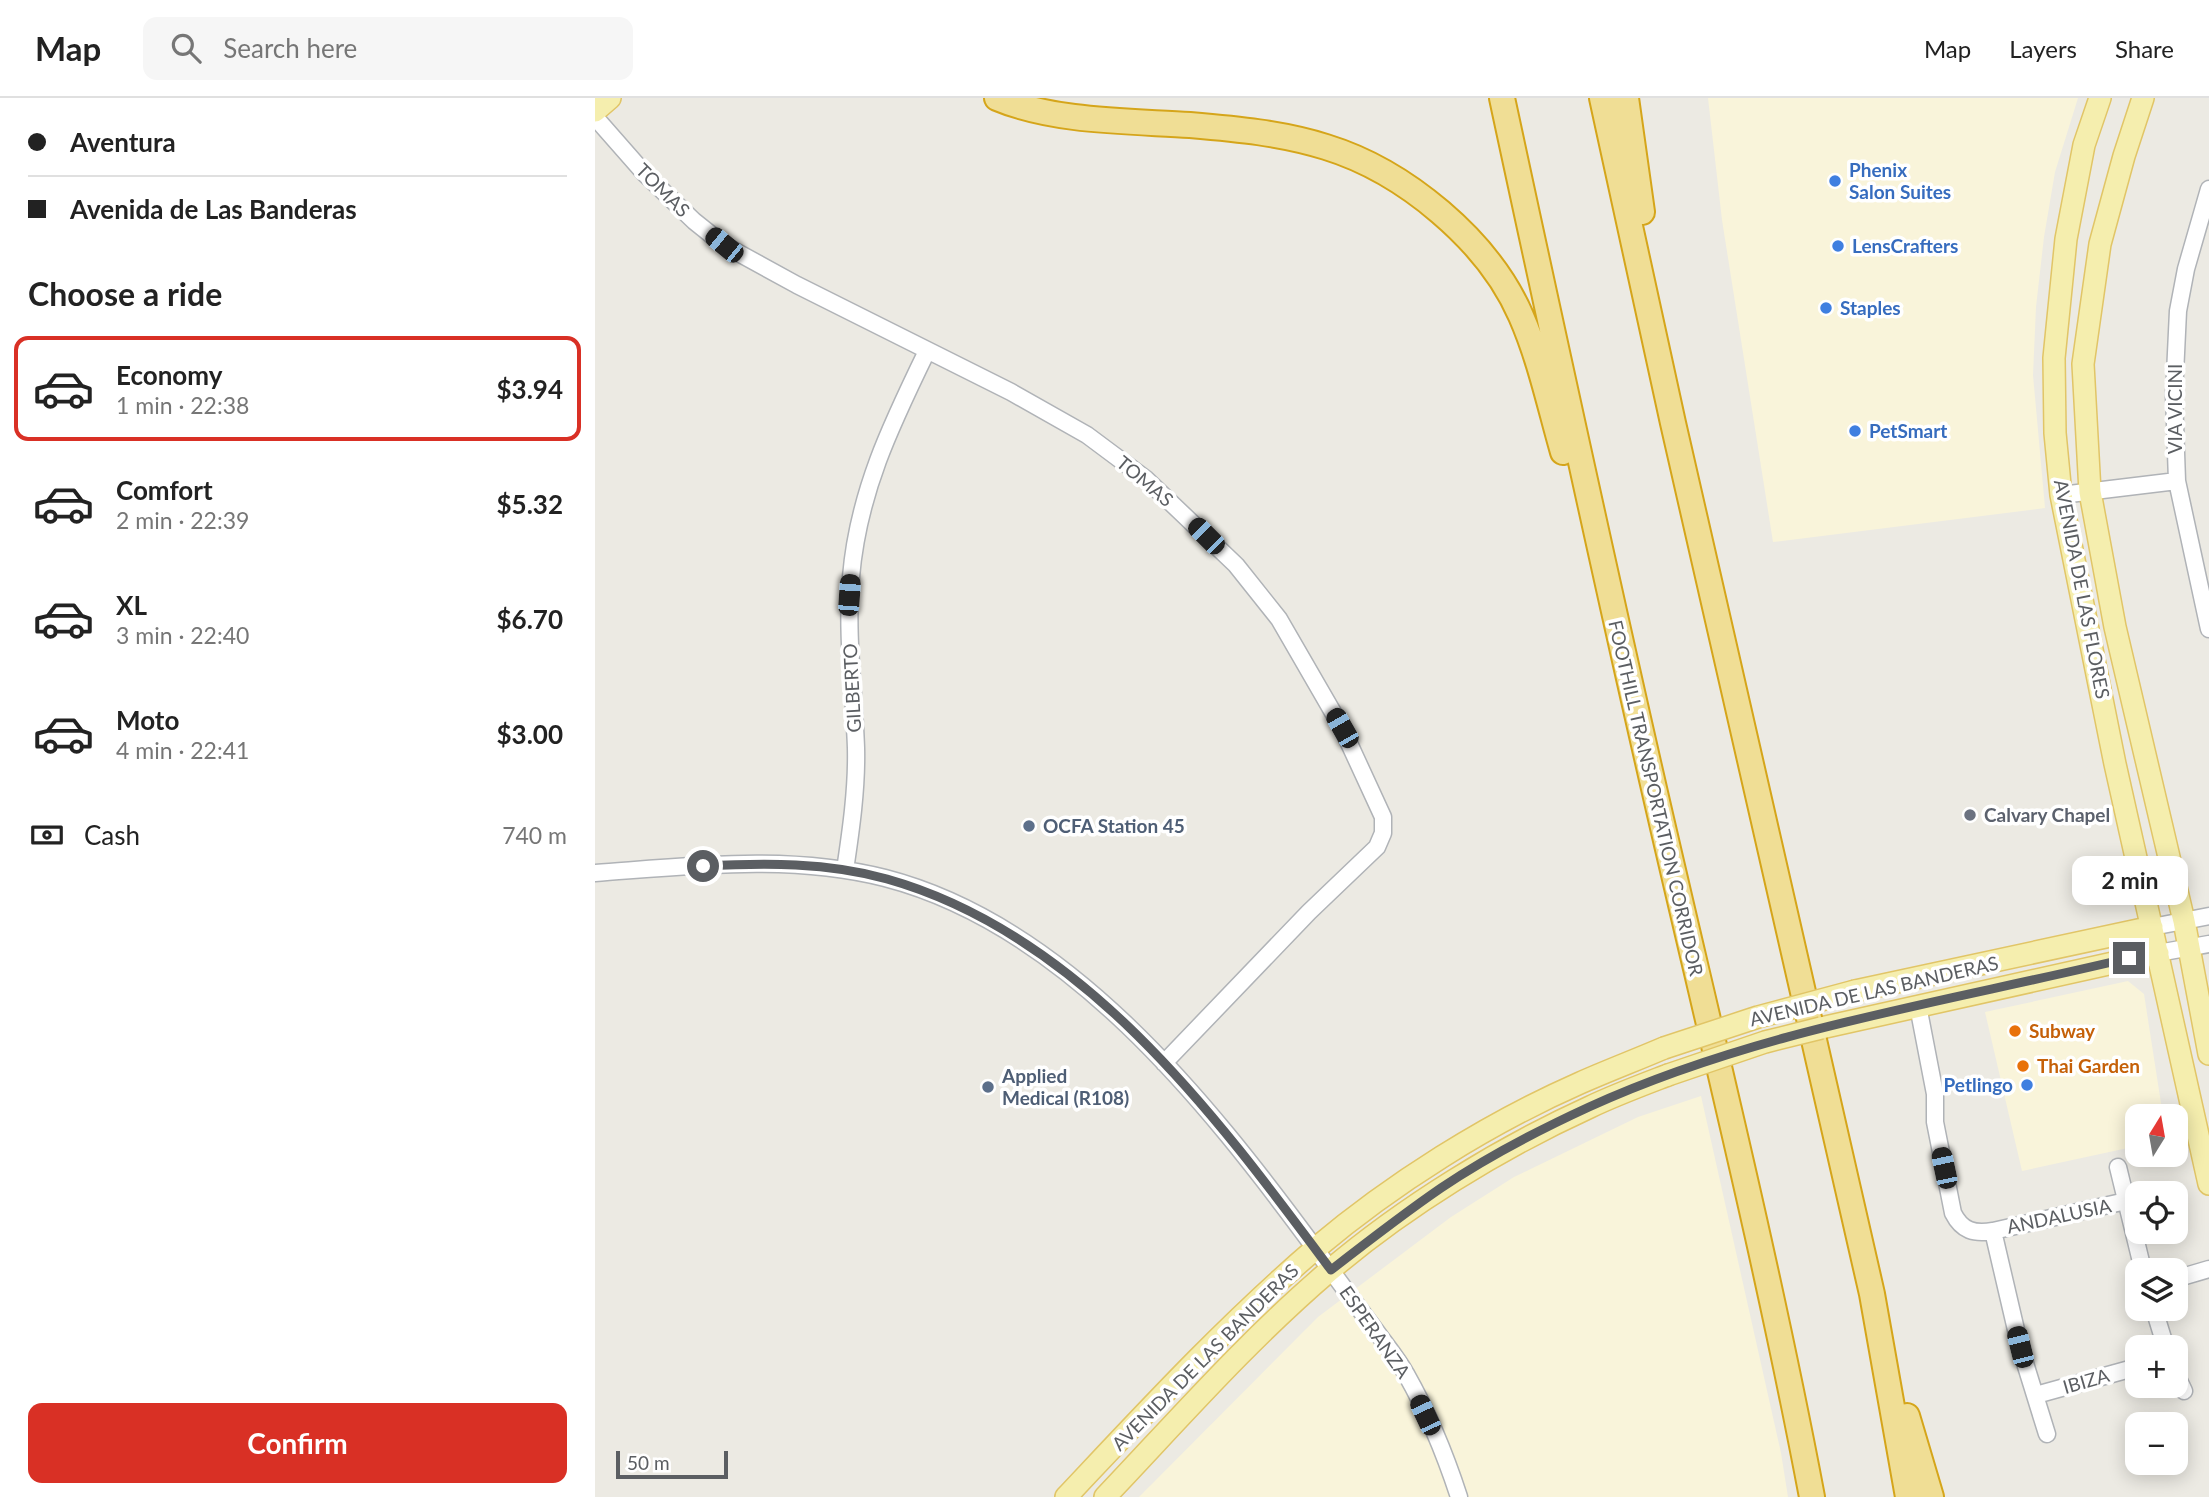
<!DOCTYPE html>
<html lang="en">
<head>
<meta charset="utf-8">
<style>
  :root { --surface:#fff; --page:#f6f6f6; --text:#222; --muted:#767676; --line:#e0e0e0; --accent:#d93025 }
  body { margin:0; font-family:Lato,sans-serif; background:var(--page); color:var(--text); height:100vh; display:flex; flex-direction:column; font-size:26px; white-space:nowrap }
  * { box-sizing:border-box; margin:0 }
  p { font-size:23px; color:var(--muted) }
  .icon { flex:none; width:38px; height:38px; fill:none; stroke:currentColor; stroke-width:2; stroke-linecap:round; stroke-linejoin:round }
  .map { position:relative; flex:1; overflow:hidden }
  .side { display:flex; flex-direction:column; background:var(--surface); width:595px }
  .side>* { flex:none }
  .hud { display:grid; align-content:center; height:154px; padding:0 28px; background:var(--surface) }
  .needle { width:46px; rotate:11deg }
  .tools { position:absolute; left:1530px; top:1006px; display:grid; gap:14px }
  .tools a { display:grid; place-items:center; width:63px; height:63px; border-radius:14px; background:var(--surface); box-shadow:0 4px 18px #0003; font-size:35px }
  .scale { position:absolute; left:21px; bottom:18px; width:112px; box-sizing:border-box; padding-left:7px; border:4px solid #5b5e62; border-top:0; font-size:19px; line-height:24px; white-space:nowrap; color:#5b5e62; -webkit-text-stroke:5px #fff; paint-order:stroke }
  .end { position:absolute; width:32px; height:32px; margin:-16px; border:9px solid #5b5e62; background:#fff; box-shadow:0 0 0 4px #fff }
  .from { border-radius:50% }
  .bubble { position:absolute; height:49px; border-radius:14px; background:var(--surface); box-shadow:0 4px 18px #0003; font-size:23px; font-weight:700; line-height:49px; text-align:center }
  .car { position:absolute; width:21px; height:42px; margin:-21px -10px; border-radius:9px; box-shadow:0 0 5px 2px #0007; background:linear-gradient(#222 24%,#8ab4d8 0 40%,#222 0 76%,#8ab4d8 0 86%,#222 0) }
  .hud b { display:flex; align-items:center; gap:24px; height:66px; font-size:26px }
  .hud b+b { border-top:2px solid var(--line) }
  .hud i { width:18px; height:18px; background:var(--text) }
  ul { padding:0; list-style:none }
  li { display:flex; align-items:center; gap:21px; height:105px; margin:0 14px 10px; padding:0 14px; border:4px solid transparent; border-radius:14px }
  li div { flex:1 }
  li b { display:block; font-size:26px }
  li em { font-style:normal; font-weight:700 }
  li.active { border-color:var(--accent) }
  li>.icon { width:63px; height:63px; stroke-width:1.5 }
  h2 { padding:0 28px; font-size:32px; line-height:84px }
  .pay { display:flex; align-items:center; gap:18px; height:77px; padding:0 28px; font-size:26px }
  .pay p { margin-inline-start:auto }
  .primary-button { display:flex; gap:14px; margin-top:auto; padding:14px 28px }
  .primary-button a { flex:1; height:80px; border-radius:14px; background:var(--accent); color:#fff; font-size:28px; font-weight:700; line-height:80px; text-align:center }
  header { display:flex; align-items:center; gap:42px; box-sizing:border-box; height:98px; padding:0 35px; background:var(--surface); border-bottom:2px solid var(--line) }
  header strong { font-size:33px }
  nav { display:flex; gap:38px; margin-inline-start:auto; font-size:24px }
  .search { width:490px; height:63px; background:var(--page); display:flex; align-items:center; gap:18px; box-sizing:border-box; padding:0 24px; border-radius:14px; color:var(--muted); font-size:26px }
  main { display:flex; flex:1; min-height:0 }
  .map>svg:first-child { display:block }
  .commercial { fill:#f9f4da }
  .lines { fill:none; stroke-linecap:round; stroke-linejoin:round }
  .minor-casing { stroke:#b0b3b7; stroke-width:19 }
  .major-casing { stroke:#e1c567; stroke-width:24 }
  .highway-casing { stroke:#d5a51a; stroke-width:28 }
  .minor { stroke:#fff; stroke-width:16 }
  .major { stroke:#f5eeae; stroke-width:21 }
  .highway { stroke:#f0de95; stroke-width:24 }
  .major-bridge-casing { stroke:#e1c567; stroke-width:24; stroke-linecap:butt }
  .major-bridge { stroke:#f5eeae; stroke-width:21 }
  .route { stroke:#5b5e62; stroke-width:9 }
  .shop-dot { fill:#3f7fe0; stroke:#fff; stroke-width:2.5 }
  .worship-dot { fill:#6b7280; stroke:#fff; stroke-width:2.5 }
  .service-dot { fill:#5c6f8a; stroke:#fff; stroke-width:2.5 }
  .food-dot { fill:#e8710a; stroke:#fff; stroke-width:2.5 }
  .labels { text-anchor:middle; stroke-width:7; stroke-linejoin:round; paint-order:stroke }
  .shop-label { font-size:19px; font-weight:bold; fill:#366cbe; stroke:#fff; text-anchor:start }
  .street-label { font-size:19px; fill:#5b5e62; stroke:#fff }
  .worship-label { font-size:19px; font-weight:bold; fill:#5b616d; stroke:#fff; text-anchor:start }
  .service-label { font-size:19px; font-weight:bold; fill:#4e5e75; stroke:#fff; text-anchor:start }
  .food-label { font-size:19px; font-weight:bold; fill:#c56008; stroke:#fff; text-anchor:start }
</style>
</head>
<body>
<header>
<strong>Map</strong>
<div class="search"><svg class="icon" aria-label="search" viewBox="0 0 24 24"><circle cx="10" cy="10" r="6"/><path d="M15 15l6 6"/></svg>Search here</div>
<nav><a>Map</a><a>Layers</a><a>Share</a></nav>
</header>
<main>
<section class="side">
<div class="hud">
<b><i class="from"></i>Aventura</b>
<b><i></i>Avenida de Las Banderas</b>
</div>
<h2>Choose a ride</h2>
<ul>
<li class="active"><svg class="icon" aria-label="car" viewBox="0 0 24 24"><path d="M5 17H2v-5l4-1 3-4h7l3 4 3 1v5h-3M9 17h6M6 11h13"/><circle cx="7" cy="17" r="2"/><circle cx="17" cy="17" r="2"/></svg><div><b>Economy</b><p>1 min · 22:38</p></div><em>$3.94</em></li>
<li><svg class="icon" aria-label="car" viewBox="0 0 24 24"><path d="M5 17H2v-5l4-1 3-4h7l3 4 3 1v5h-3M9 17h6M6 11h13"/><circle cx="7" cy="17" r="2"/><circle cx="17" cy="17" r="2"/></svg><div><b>Comfort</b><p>2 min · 22:39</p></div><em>$5.32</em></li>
<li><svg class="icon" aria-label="car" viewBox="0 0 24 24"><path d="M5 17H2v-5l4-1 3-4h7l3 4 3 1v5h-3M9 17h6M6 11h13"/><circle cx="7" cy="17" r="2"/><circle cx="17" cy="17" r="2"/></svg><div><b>XL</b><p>3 min · 22:40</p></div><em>$6.70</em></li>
<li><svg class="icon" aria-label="car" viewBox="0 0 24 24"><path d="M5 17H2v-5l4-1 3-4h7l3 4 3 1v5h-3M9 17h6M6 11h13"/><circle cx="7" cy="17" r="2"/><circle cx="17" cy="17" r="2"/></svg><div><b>Moto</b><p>4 min · 22:41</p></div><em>$3.00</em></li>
</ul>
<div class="pay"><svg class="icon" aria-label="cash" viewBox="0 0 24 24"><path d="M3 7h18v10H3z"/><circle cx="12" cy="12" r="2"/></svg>Cash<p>740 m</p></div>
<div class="primary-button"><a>Confirm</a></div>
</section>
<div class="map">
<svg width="1614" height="1399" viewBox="0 0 1614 1399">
  <rect width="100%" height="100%" fill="#eceae3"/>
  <path class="commercial" d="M1113,0H1483L1460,74L1449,139L1441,209L1438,277L1450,410L1178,444L1127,122Z
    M1533,883L1549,896L1568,1018H1542V1048L1427,1073L1390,914Z
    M1106,998L1186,1355L1193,1399H544L723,1219L856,1119L919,1079L1043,1019Z"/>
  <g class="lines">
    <defs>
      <path id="minor" d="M0,19L50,76L99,123L129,147L202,187L416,294L492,337L551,381L641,467L684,521L747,630L788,719V735L782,749L714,814L569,965
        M1614,91L1591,171L1583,213L1579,297L1582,383L1614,531
        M1466,397L1582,383
        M250,772C256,732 262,690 261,650C259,593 251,536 256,479C263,395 296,327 332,253
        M0,775C96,768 195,756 290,780C472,827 612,1004 719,1149C739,1177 760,1205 781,1233C791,1247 803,1261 811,1276C832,1313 851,1359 864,1399
        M1557,829L1614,818
        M1563,855L1614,846
        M1323,908L1340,996V1024L1358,1115C1367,1133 1379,1136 1398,1133L1425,1249L1452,1336
        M1523,1069L1548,1172
        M1398,1133L1531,1103
        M1580,1181L1614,1171
        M1559,1211L1571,1250
        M1580,1274L1589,1293
        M1441,1297L1542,1269"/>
      <path id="major" d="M1505,0L1489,47L1471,141L1459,260L1460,335L1466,397L1520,666L1614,1086
        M1548,0L1529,58L1505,146L1488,266L1495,394L1520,529L1589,823L1614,956
        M0,13L15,0
        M1260,893L1557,829
        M1226,930L1563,855
        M471,1399C551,1314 631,1227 720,1151C797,1086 892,1026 985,985C1012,973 1041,962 1069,950
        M510,1399C583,1322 653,1242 734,1173C809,1109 905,1050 995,1009C1020,997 1047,987 1073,977"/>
      <path id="highway" d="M402,0C459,24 534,23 595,27C641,31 687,35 731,49C809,73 893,142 926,218C945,261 955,309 968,354
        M907,0C960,246 1013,493 1070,738C1121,958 1175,1177 1217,1399
        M1007,0L1078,325L1277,1196L1313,1399
        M1031,0L1047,114
        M1312,1318L1336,1399"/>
    </defs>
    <use href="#minor" class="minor-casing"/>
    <use href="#major" class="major-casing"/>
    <use href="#highway" class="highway-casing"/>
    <use href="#minor" class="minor"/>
    <use href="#major" class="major"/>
    <use href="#highway" class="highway"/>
    <defs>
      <path id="major-bridge" d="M1069,950L1163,919L1260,893
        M1073,977L1170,944L1226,930"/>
    </defs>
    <use href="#major-bridge" class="major-bridge-casing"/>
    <use href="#major-bridge" class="major-bridge"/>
  </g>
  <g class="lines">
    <path class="route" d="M108,768C170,765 232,764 292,781C487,836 620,1016 736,1172C772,1144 808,1116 846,1090C892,1059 944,1032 994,1009C1165,931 1352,904 1534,860"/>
  </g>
  <g class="shop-dot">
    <circle cx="1240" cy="83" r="7"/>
    <circle cx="1243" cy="148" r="7"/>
    <circle cx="1231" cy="210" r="7"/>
    <circle cx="1260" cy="333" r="7"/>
    <circle cx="1432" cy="987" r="7"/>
  </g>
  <circle class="worship-dot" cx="1375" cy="717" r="7"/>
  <g class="service-dot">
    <circle cx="434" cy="728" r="7"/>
    <circle cx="393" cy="989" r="7"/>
  </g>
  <g class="food-dot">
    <circle cx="1420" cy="933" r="7"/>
    <circle cx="1428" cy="968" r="7"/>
  </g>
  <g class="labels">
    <g class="shop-label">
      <text x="1254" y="79">Phenix<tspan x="1254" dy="22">Salon Suites</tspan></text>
      <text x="1257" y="155">LensCrafters</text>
      <text x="1245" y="217">Staples</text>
      <text x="1274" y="340">PetSmart</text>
      <text x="1418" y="994" text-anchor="end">Petlingo</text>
    </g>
    <g class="street-label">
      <text transform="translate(68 92) rotate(45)" y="7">TOMAS</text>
      <text transform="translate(1580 311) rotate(-90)" y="7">VIA VICINI</text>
      <text transform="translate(550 383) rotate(40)" y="7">TOMAS</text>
      <text transform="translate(1487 491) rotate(79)" y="7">AVENIDA DE LAS FLORES</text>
      <text transform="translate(257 590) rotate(-93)" y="7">GILBERTO</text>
      <text transform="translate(1061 700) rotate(77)" y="7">FOOTHILL TRANSPORTATION CORRIDOR</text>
      <text transform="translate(1279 893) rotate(-13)" y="7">AVENIDA DE LAS BANDERAS</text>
      <text transform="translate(1464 1118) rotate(-12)" y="7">ANDALUSIA</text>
      <text transform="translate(780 1234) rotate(55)" y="7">ESPERANZA</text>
      <text transform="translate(610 1259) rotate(-45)" y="7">AVENIDA DE LAS BANDERAS</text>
      <text transform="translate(1491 1283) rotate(-16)" y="7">IBIZA</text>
    </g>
    <g class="worship-label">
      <text x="1389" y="724">Calvary Chapel</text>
    </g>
    <g class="service-label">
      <text x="448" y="735">OCFA Station 45</text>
      <text x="407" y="985">Applied<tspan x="407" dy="22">Medical (R108)</tspan></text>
    </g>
    <g class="food-label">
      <text x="1434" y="940">Subway</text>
      <text x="1442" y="975">Thai Garden</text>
    </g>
  </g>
</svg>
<div class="tools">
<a><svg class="needle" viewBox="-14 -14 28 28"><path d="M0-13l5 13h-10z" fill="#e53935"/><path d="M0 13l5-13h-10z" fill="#767676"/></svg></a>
<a><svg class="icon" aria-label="locate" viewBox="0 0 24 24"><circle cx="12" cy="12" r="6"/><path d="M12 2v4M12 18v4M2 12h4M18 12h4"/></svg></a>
<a><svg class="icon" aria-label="layers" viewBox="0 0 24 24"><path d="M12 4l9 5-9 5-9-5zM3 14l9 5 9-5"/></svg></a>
<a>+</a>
<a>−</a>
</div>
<div class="scale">50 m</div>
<i class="end from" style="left:108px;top:768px"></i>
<i class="end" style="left:1534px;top:860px"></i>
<div class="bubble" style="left:1477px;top:758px;width:116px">2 min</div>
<i class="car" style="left:129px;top:147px;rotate:309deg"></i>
<i class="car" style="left:611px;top:438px;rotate:315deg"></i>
<i class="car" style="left:254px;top:497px;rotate:4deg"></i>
<i class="car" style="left:747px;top:630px;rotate:330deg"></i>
<i class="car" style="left:1349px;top:1070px;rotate:348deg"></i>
<i class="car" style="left:1425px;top:1249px;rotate:346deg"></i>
<i class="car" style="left:830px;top:1317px;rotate:335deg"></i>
</div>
</main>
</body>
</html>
